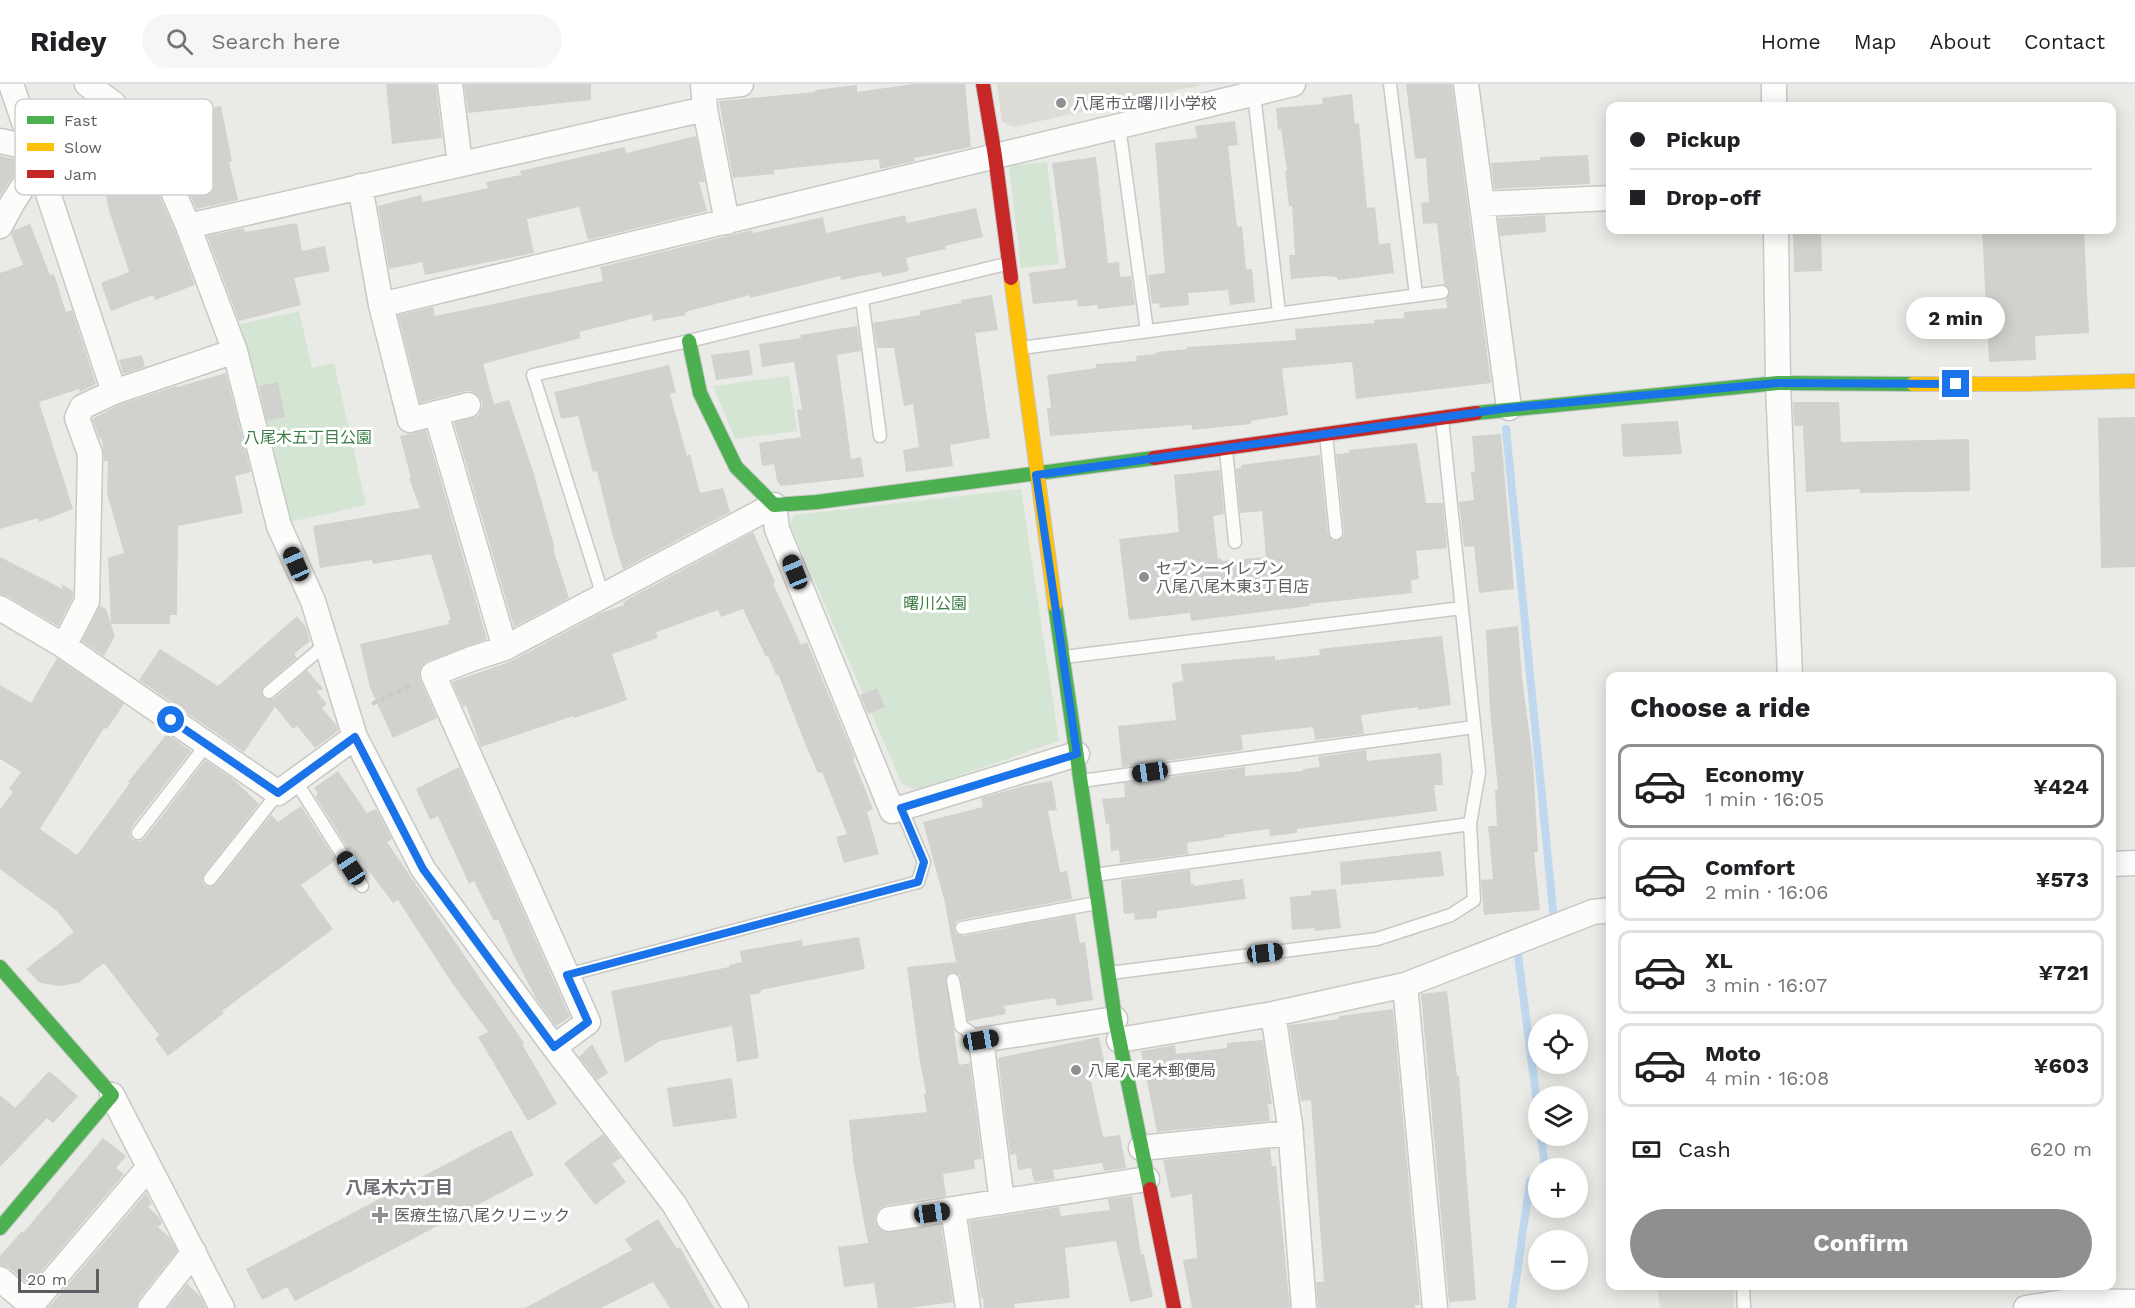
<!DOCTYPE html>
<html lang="en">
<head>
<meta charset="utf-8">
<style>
  :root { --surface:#fff; --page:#f6f6f6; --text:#202124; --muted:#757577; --line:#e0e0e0; --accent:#8e8f90 }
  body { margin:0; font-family:"Work Sans","Noto Sans JP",sans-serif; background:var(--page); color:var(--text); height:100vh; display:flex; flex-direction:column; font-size:22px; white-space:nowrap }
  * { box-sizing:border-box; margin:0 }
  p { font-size:20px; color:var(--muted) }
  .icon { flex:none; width:33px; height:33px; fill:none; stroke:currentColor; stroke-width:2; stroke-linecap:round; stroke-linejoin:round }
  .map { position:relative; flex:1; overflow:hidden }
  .drawer { position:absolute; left:1606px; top:588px; width:510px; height:618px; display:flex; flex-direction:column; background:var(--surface); border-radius:12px; box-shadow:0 3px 15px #0003 }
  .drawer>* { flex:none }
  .guide { position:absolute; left:1606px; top:18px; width:510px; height:132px; border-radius:12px; box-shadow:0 3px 15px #0003; display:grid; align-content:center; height:132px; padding:0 24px; background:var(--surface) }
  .tools { position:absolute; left:1528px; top:930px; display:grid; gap:12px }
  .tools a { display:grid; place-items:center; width:60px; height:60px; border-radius:50%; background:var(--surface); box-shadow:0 3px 15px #0003; font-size:30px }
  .scale { position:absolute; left:18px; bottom:15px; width:81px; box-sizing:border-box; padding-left:6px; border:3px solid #5c5e62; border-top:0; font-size:16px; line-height:21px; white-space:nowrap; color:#5c5e62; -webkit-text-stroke:4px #fff; paint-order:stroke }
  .end { position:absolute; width:27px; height:27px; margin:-14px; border:8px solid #1a73e8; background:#fff; box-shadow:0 0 0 3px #fff }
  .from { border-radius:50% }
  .bubble { position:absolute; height:42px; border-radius:21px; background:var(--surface); box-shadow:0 3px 15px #0003; font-size:20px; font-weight:700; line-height:42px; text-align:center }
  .car { position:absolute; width:18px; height:36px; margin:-18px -9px; border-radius:8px; box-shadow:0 0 4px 2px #0007; background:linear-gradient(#222 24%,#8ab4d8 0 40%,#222 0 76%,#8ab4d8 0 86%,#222 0) }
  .guide b { display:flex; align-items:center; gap:21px; height:57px; font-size:22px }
  .guide b+b { border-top:2px solid var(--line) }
  .guide i { width:15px; height:15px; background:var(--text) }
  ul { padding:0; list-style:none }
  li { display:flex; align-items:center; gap:18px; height:84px; margin:0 12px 9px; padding:0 12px; border:3px solid var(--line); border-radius:12px }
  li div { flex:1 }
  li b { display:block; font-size:22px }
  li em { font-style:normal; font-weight:700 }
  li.current { border-color:var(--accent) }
  li>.icon { width:54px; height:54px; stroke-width:1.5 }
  h2 { padding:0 24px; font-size:27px; line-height:72px }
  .pay { display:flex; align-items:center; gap:15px; height:66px; padding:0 24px; font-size:22px }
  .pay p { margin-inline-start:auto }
  .cta { display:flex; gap:12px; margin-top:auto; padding:12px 24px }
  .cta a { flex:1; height:69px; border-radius:36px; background:var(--accent); color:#fff; font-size:24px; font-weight:700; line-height:69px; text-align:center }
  header { display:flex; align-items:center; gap:36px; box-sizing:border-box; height:84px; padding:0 30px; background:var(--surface); border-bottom:2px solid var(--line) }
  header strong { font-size:28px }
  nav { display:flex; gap:33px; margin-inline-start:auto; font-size:21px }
  .search { width:420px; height:54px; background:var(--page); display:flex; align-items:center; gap:15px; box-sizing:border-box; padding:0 21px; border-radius:33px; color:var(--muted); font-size:22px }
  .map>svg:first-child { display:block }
  .education { fill:#dddcd6 }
  .green { fill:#d5e5d4 }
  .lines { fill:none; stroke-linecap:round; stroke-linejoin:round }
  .stream { stroke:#bfd8f0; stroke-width:8 }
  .building { fill:#d1d1ce }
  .lane-casing { stroke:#c8c8c7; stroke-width:15 }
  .street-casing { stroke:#c8c8c7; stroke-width:27 }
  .fast-casing { stroke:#c6c6c6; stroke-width:16 }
  .slow-casing { stroke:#c6c6c6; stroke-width:16 }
  .jam-casing { stroke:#c6c6c6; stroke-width:16 }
  .path { stroke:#c9cbc9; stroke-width:4; stroke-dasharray:6 3; stroke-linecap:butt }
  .lane { stroke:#fcfcfb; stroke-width:12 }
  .street { stroke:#fcfcfb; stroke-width:24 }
  .fast { stroke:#4caf50; stroke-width:14 }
  .slow { stroke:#ffc107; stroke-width:14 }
  .jam { stroke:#c62828; stroke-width:14 }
  .route { stroke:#1a73e8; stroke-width:8 }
  .poi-dot { fill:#8e8f90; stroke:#fff; stroke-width:2 }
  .labels { text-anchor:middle; stroke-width:6; stroke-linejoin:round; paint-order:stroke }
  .poi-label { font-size:16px; fill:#5c5e62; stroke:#fff; text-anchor:start }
  .park-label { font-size:16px; fill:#3f7e46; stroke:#fff }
  .neighbourhood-label { font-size:18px; font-weight:bold; fill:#6d7074; stroke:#fff }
  .key { fill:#fff; stroke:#cecfd0; stroke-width:1.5 }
  .key-label { font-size:16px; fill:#5c5e62 }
</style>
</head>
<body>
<header>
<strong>Ridey</strong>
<div class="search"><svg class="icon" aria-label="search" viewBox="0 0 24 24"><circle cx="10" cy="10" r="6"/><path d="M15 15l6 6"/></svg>Search here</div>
<nav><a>Home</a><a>Map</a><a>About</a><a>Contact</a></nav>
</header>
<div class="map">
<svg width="2135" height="1224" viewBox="0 0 2135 1224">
  <rect width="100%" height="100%" fill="#eaeae6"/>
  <path class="education" d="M997,0H1205L1014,43L1002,38Z
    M1657,1202H1733L1734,1224H1660Z"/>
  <path class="green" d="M1047,78L1059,180L1021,184L1009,82Z
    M299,227L312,284L334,279L366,421L285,439L240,240Z
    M789,292L797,347L735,355L713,302Z
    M1021,405L1059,657L917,706L902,700L790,440L795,431Z"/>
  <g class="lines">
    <path class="stream" d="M1506,345L1554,836
      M1518,871L1539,1035
      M1541,1052L1545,1084
      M1512,1224L1530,1097L1539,1091"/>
  </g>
  <path class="building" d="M386,0H436L442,54L392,60Z
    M464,0H591V16L468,29Z
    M913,0H965L971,63L914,74L915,77L880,85L879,75L774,86V90L733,94L719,17L815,8V6L857,1V8Z
    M1406,0H1452L1491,299L1356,315L1352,278L1285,284L1282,285L1288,331L1251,337V340L1192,346V341L1050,352L1047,324H1051L1047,291L1096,284V280L1137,277L1136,272L1156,270V268L1187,265V263L1296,256L1295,245L1374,239V236L1404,234V228L1447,224L1446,215L1450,207L1444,200L1437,139L1423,140L1421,119L1429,118L1426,74L1415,75Z
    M1352,10L1355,40L1359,39L1367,124L1375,123L1379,160L1390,159L1394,189L1338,196L1337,193L1327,192L1291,195L1289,171H1295L1292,122H1289L1285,87H1287L1281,45L1278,46L1276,24L1323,20L1322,14Z
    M33,20L42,21L39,27L106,41L112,40L116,44L122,82L145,78L175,147L195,201L155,216L153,211L111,227L101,199L129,188L108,123L100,75L48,64Z
    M221,22L232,77L229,78L238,116L196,125L173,71L184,69L183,65L184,64L177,31Z
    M1235,37L1238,61L1228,62L1237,143L1242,142L1246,185H1252L1255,218L1230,221L1228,206L1188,209L1189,221L1160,224L1159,219L1152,220L1148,191L1165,189L1155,59L1197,54L1195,42Z
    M696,52L705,98H699L707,127L588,156L579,123L527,135L534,169L425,191L422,178L389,185L378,122L421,111L423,118L488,104L486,98L521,91L520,87L625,63L626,69Z
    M1588,71L1590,100L1494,105L1491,79L1540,76V73Z
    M0,72L20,76L17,86L0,112Z
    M1096,73L1108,179L1119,178L1120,193L1131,192L1135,221L1098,225L1097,221L1078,223L1077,216L1033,220L1029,189L1066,184L1052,79Z
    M976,124L983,153L945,162L946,165L906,174L909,187L882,193L881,188L841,196L840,192L750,214V211L685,228L686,231L653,237L652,230L579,248L581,254L483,280L494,320L509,316L533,387L555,465H553L569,514L514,543L454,339L478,332L482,324V317L478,311L471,307H465L420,319L398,231L433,223L435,232L603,197L600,183L752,146L753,149L823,133L826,149L905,131L907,139Z
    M1545,131L1546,148L1500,152L1498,134Z
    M297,139L302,167L325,162L330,187L294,194L301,221L239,237L207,152L244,144L245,148Z
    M30,140L50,191L54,190L66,228L72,226L96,300L80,308L79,305L39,318L73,425L39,438L38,434L0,445V189L23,181L11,150L14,146Z
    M1793,146H1821L1822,187L1794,188Z
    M1982,146H2084L2089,249L2035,252L2036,276L1989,278Z
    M992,211L998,246L975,249L990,354L950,361L953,382L906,388L903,366L919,363L913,320L904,322L894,264H877L873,239L920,231V227L961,219V216Z
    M857,242L861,267L837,271L851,375L861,373L864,393L781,402L777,397L774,380L762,382L759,359L801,353L797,326L802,325L794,278L762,283L759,260L801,254L800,251Z
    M749,266L753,291L716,296L711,271Z
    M142,271L145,283L123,290L119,276Z
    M669,281L676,308L670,310L687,372L690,370L700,409L723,404L730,428L623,485L613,453L597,387L593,388L578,332L561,335L554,308Z
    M226,289L251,388L235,392L243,429L178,442L177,531H170V540H111L108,474L124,469L107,409L108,377H104L102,355H100L92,335L119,321L176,302L177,303Z
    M278,298L285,333L267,337L259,302Z
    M1793,318H1839L1841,358L1969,355L1970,407L1860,409V405L1806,408L1803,342H1794Z
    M2135,333V483L2101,484L2098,334Z
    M1678,337L1682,370L1623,373L1621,340Z
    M426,346L487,555L428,577L422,581L419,588L420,595L437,634L393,654L370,604L360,560L449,540L448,537L451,536L431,470L373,480L372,476L320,484L313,442L420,424L409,394H411L400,352Z
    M1501,350L1514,505L1479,509L1474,462L1464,463L1459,418L1474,416L1471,388H1475L1472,352Z
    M1417,359L1426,419H1443L1447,464L1416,467L1419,495L1411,496L1412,509L1309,520L1310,522L1191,537L1190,529L1129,536L1119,455L1179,448L1174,391L1220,386L1224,430L1213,432L1218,475L1221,474L1222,477L1266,473L1262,427L1240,429L1236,385L1241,384V381L1320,371L1328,450L1332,456L1337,457L1343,453L1344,448L1336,370L1349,369V366Z
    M753,448L775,498L773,500L792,541L801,561L807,558L816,580L855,674L853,675L873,725L867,728L879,770L844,779L836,753L847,750L822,688L818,689L806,662L778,590L776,591L768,572L766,573L743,525L721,533L718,526L656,548L658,554L612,570L627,616L574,634L573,632L481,663L466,621L463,623L452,598L512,577L601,529L624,521L623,518Z
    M0,473L63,505L61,500L73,507V513L58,542L7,512L0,510Z
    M100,522L106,525L115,552L104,572L82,557Z
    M297,532L306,543L310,557L294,570L297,574L264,602L261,609L266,615H274L307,586L323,605L316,607L327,620L322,624L337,642L338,647L315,664L297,642L293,645L275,623L244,668L139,596L160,565L218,602Z
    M1518,542L1522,594L1533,677L1538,768H1534L1540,826L1484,831L1481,796L1493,795L1488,742H1497L1495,706H1498L1490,626L1486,546Z
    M1442,552L1451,621L1418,626V623L1361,631L1364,650L1315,656L1313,643L1241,651L1243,666L1122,683L1118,642L1176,636L1172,599L1183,597L1181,580L1275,572V576L1320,571L1319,565Z
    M57,574L124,620L107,645L104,644L40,745L77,771L130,699L128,698L167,650L191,667L131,744L130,752L133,756L141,757L145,754L205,676L233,695L259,720L204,790L202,797L205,802L212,803L216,800L271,731L278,738L301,722L336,776L301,801L333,845L222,927L224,929L168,972L155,955L159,951L104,879L78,899L59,902L40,899L26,885L74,848L57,827L0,785V725L13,708L9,705L21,688L0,675V601L31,619Z
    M877,604L885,623L868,630L860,611Z
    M1366,666L1367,677L1441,669L1443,701H1434L1437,727L1297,745V749L1270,752L1269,745L1224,751L1225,753L1187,759L1188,770L1120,779L1119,766L1111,767L1109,739L1106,740L1102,715L1125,713L1124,699L1245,683V692L1303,687V685L1320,683L1318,673Z
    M459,683L570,933L556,942L537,916L513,870L498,835L494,837L474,797L469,800L438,732L430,736L416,705Z
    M338,687L367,729L376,725L392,755L387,758L524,959L522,960L557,1020L528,1037L478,953L488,948L450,896L398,816L393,819L352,764L349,766L315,712L318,710L314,704Z
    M1052,697L1057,726L1048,727L1060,788L1067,787L1072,815L960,836L956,838L954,845L956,850L963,852L1075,831L1080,859L1085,858L1093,916L1057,922L1055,914L1004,922L1006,930L968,937L960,891L952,888L946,893L959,981L970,979L982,1075L974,1076L975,1085L943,1090L946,1112L887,1121L880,1124L876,1130L875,1137L878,1143L884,1148L941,1141L953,1218L911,1224H878L874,1199L844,1203L838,1163L868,1159L853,1077L849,1036L927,1028L924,1010L926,1009L919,972L907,883L956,878L944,815L923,738L983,723L981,714L1024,702Z
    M1441,767L1444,792L1341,801L1340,778Z
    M1190,786L1191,800H1194V802L1243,795L1246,815L1157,827V834L1135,836L1134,829L1124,830L1121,796Z
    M1336,805L1341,844L1315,847L1314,844L1292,846L1290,813L1311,811V807Z
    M859,853L865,885L761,906V909L750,911L759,974L737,978L732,942L660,957L625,979L611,907L729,883V881L742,878L740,867L802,856L803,862Z
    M1447,907L1457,992H1459L1476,1216L1449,1218L1421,910Z
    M1393,925L1420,1221H1415V1224H1318L1316,1198H1324L1311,1016L1301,1017L1289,941L1339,935V932Z
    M1099,953L1107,990L1090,993L1103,1053L1120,1051L1126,1084L1104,1087L1102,1079L1053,1086L1055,1095L1034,1098L1031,1084L1018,1086L1016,1070L1010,1071L998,974Z
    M1263,956L1272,1020H1268L1270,1037L1157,1048L1141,967L1175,961L1176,970L1227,964V959Z
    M592,960L608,989L597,996L579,973Z
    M49,987L78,1012L53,1039L47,1034L0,1083V1011L15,1024Z
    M732,994L737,1034L673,1043L667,1004Z
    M511,1046L534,1091L295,1217L287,1203L262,1216L246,1185Z
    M603,1050L621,1074L612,1080L626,1098L595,1121L564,1079Z
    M103,1054L126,1072L116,1084L124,1090L30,1201L9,1184L0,1181V1172L22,1147L23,1149Z
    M1270,1065L1272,1082H1276L1290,1224H1192L1183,1176L1197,1174L1192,1110L1171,1114L1163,1076Z
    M146,1109L152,1119L148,1123L159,1133L162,1139L158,1143L170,1154L177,1167L139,1215L136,1224H48Z
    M1132,1112L1141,1170H1144L1153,1213L1130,1218L1116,1157L1065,1164L1070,1214L1014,1220L1015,1224H984L983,1214H981L969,1137L1059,1123L1061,1132L1110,1126L1108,1115Z
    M658,1135L677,1165L680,1163L714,1224H670L653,1198L601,1224H525L632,1166L625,1155Z
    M187,1200L200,1212L206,1224H168Z"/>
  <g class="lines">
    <defs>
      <path id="lane" d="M1390,0L1416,211
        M1254,10L1279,229
        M1119,42L1147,247
        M862,215L880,352
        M1021,264L1442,208
        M1326,351L1336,449
        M1226,366L1235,458
        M603,512L533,291L689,257L1006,180
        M1064,573L1462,524
        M269,608L326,560
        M295,696L362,802
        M1081,697L1474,643
        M138,749L207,660
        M1094,791L1470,740
        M210,795L278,709
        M962,844L1097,819
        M1110,889L1377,855L1451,831L1474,816L1470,740L1479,688L1442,335
        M567,891L918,798L924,778L901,724
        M953,896L961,942L981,956
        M1743,1202L1744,1224"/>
      <path id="street" d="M11,0L33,64
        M87,0L114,20L157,70L188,142L235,267L279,442L313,517L355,653
        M450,0L460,80
        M703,0L705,25L727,138
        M1466,0L1509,324
        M1774,0V22
        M704,4L741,0
        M0,57L33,64L114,308
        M360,102L381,221L410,336L468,321
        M1482,120L1611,114
        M0,142L13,118L38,80
        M188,142L705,25
        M1776,146L1778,299L1790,592
        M381,221L1293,0
        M436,329L505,564
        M0,524L64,562L278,709L355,653L423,785L554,963L674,1120L736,1224
        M64,562L87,517L90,370L77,334L82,323L114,308L235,267
        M2112,780L2135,779
        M1405,901L1435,1224
        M1273,930L1290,1041L1304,1224
        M1119,956L1273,930L1405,901L1593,828L1611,826
        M554,963L588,938L433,590L471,575L505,564L774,421L777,445L892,727L1077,670
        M112,1011L222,1224
        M1141,1064L1291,1049
        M1002,1118L981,956L1115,935
        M953,1126L968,1224
        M889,1135L1147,1095
        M0,1195L31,1221
        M29,1224L149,1083
        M150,1224L194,1168
        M2026,1224L2070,1217L2135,1218"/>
      <path id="fast" d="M689,257L700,309L736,383L774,421L817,418L1154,374
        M1476,329L1778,299L1913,300
        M1055,521L1115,935L1150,1105
        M0,883L112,1011L0,1144"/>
      <path id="slow" d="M1011,194L1055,521
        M1913,300H2023L2135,297"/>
      <path id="jam" d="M983,0L995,72L1011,194
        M1154,374L1476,329
        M1150,1105L1174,1224"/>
    </defs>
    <use href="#lane" class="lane-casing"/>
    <use href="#street" class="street-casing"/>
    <use href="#fast" class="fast-casing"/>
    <use href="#slow" class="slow-casing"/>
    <use href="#jam" class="jam-casing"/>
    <path class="path" d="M372,620L411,601"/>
    <use href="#lane" class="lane"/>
    <use href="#street" class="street"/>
    <use href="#fast" class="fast"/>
    <use href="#slow" class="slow"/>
    <use href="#jam" class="jam"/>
  </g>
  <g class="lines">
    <path class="route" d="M171,636L278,709L355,653L423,785L554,963L588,938L567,891L918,798L924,778L901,724L1077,670L1036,391L1509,324L1778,299L1956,300"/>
  </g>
  <g class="poi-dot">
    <circle cx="1061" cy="19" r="6"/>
    <circle cx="1144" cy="493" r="6"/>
    <circle cx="1076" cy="986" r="6"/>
    <path d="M377 1122h6v6h6v6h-6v6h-6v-6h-6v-6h6z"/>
  </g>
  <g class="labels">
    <g class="poi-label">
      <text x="1073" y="25">八尾市立曙川小学校</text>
      <text x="1156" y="490">セブンーイレブン<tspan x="1156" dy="18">八尾八尾木東3丁目店</tspan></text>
      <text x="1088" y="992">八尾八尾木郵便局</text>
      <text x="394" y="1137">医療生協八尾クリニック</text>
    </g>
    <g class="park-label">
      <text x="308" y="359">八尾木五丁目公園</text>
      <text x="935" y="525">曙川公園</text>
    </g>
    <g class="neighbourhood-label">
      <text x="399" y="1110">八尾木六丁目</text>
    </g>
  </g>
  <rect x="15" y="15" width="198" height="96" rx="9" class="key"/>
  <rect x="27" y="32" width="27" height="8" fill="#4caf50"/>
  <rect x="27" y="59" width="27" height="8" fill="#ffc107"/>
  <rect x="27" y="86" width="27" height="8" fill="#c62828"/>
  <g class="key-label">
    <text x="64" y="42">Fast</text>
    <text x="64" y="69">Slow</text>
    <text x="64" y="96">Jam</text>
  </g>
</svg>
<div class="tools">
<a><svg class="icon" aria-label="locate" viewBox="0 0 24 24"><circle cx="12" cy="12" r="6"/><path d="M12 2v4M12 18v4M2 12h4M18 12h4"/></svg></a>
<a><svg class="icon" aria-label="layers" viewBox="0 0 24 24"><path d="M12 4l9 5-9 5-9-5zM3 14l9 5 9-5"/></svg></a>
<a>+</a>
<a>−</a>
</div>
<div class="scale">20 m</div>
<i class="end from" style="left:171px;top:636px"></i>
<i class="end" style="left:1956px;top:300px"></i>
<div class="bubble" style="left:1906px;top:213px;width:99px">2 min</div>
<i class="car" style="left:296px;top:480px;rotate:336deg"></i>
<i class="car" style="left:795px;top:488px;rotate:338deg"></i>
<i class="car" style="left:1150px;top:688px;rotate:262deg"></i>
<i class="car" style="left:351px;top:784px;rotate:327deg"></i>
<i class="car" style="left:1265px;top:869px;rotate:83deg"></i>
<i class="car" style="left:981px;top:956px;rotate:81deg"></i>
<i class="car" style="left:932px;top:1129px;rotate:82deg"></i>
<div class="guide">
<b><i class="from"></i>Pickup</b>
<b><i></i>Drop-off</b>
</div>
<section class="drawer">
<h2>Choose a ride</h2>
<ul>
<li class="current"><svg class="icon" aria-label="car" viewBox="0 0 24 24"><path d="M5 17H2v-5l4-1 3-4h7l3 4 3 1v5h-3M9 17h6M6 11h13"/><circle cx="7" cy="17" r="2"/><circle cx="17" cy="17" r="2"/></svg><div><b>Economy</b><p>1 min · 16:05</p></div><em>¥424</em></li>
<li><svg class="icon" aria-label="car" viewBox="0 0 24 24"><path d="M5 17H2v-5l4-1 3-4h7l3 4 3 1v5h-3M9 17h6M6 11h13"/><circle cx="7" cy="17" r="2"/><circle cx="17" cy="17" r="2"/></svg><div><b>Comfort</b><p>2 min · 16:06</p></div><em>¥573</em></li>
<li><svg class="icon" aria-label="car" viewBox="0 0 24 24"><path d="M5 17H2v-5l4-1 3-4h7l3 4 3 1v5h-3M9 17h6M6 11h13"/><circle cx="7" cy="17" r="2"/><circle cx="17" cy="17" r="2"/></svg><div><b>XL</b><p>3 min · 16:07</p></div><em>¥721</em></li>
<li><svg class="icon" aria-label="car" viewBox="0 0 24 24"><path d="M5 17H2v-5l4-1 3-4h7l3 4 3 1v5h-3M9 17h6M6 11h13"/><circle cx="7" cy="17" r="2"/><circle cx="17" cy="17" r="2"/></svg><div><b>Moto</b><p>4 min · 16:08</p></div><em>¥603</em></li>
</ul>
<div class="pay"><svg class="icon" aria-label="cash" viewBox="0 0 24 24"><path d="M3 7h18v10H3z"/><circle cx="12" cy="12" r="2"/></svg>Cash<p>620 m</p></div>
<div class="cta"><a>Confirm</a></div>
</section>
</div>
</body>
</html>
